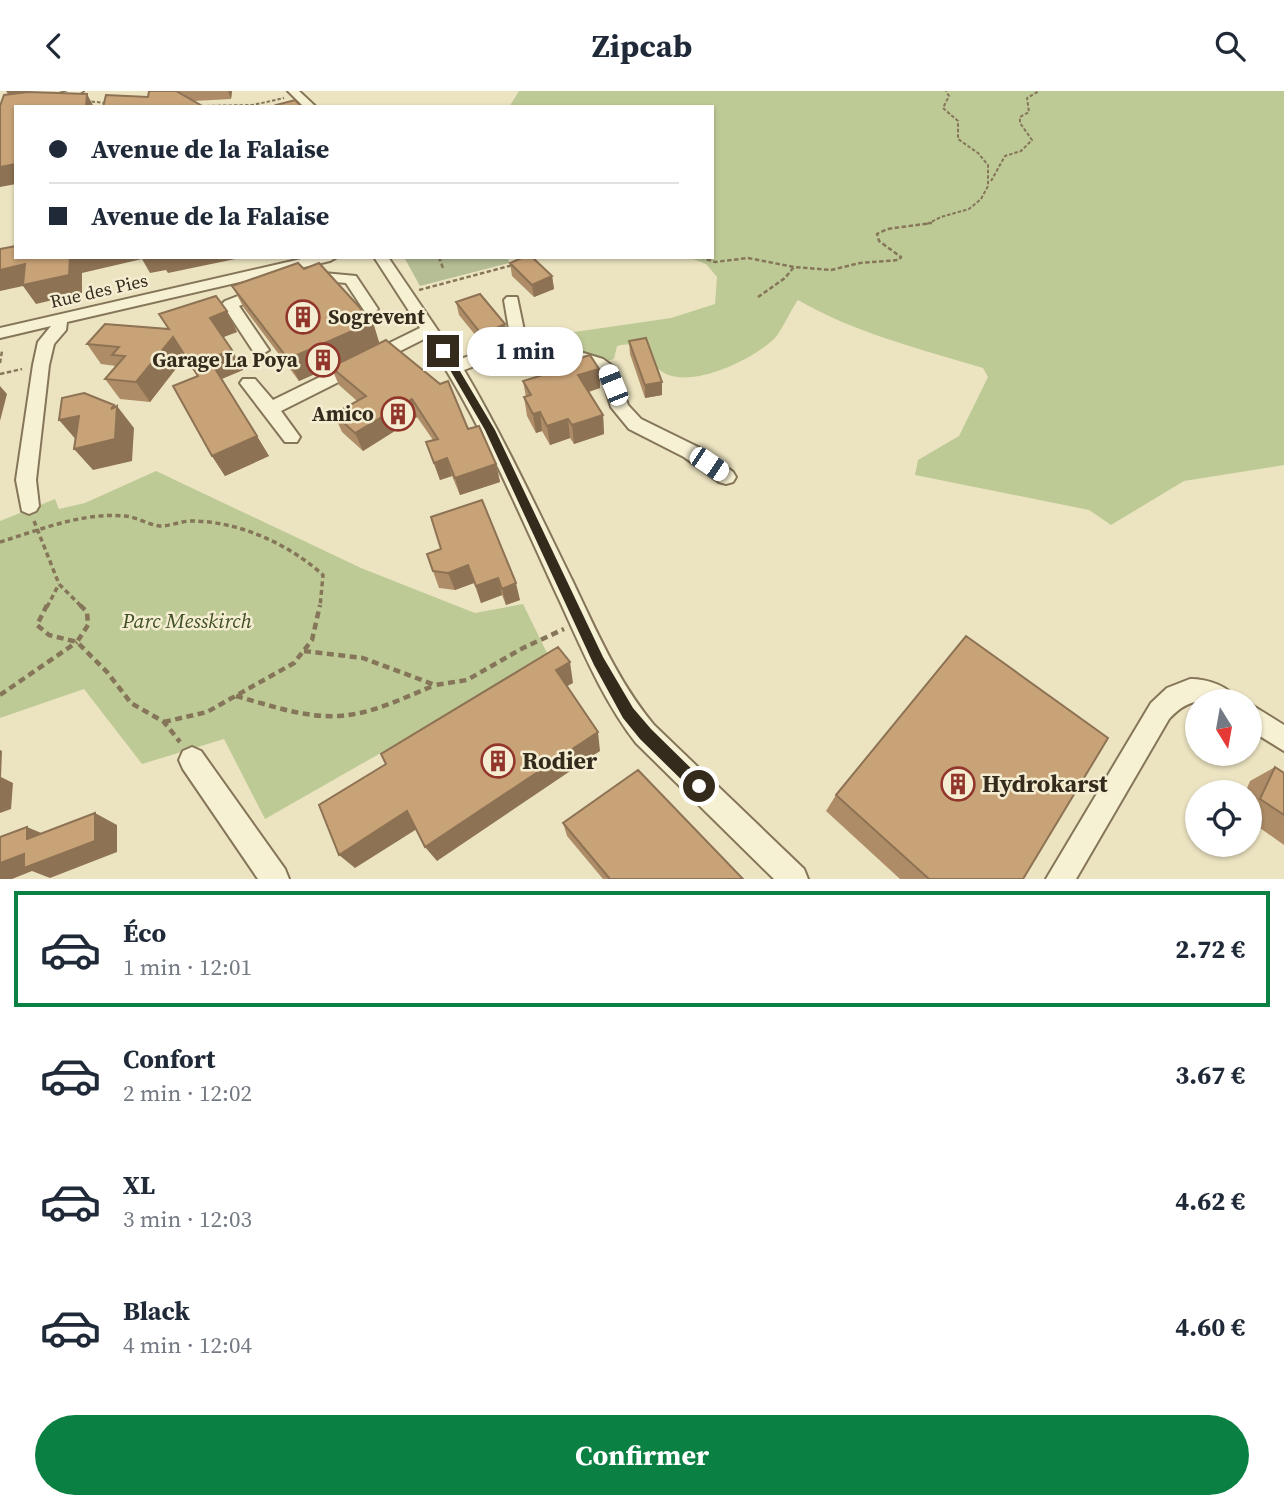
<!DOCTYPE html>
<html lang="fr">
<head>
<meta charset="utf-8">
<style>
  :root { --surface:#fff; --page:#f6f6f7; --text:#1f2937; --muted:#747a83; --line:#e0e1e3; --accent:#0b8043 }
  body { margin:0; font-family:"Source Serif 4",serif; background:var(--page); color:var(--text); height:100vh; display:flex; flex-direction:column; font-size:26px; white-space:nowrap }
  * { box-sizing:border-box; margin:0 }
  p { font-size:23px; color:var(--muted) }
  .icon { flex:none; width:38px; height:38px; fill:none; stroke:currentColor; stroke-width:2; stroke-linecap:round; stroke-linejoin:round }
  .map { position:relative; height:788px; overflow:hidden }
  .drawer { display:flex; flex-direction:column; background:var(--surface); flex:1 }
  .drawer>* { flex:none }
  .hud { position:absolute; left:14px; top:14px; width:700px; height:154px; border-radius:0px; box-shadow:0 2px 5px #0004; display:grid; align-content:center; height:154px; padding:0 35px; background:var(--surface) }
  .needle { width:46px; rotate:169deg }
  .controls { position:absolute; left:1185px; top:598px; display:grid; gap:14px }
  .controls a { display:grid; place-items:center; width:77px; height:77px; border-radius:50%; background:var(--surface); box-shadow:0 2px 5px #0004; font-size:35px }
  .end { position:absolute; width:32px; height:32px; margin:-16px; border:9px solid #352b1d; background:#fff; box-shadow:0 0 0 4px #fff }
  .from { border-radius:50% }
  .bubble { position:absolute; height:49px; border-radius:24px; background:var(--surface); box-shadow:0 2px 5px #0004; font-size:23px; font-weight:700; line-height:49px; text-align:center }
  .car { position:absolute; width:21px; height:42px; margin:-21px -10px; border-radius:9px; box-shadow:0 0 5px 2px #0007; background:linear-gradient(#fff 24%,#345 0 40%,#fff 0 76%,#345 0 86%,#fff 0) }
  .hud b { display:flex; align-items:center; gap:24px; height:66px; font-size:26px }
  .hud b+b { border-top:2px solid var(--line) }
  .hud i { width:18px; height:18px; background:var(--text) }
  ul { padding:12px 0 0; list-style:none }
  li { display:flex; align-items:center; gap:21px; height:116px; margin:0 14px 10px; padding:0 21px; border:4px solid transparent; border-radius:0px }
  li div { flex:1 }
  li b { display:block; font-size:26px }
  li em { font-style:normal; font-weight:700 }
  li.active { border-color:var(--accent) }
  li>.icon { width:63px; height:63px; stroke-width:1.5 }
  .action { display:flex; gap:14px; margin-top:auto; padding:14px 35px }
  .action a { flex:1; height:80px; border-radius:42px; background:var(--accent); color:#fff; font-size:28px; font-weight:700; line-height:80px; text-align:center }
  header { display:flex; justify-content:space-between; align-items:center; height:91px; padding:0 35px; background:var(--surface); font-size:32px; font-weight:700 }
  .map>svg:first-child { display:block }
  .green { fill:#beca96 }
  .cemetery { fill:#b5be95 }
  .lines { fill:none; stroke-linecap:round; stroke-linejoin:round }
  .minor-casing { stroke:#857559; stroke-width:4 }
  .path-far3 { stroke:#857559; stroke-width:2; stroke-dasharray:3.5 2; stroke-linecap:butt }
  .path-far2 { stroke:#857559; stroke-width:2.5; stroke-dasharray:4.5 2.5; stroke-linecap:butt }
  .path-far1 { stroke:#857559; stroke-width:3.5; stroke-dasharray:5 3.5; stroke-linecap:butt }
  .path { stroke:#857559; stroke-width:4.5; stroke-dasharray:7 4.5; stroke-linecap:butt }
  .minor { fill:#f7f1d4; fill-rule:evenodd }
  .wall { fill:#ad8c67 }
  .shaded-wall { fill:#8d7254 }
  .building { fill:#c9a378; stroke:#8d7254; stroke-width:2 }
  .route { fill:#352b1d }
  .labels { text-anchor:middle; stroke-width:5; stroke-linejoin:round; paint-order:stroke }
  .far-street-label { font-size:18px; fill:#352b1d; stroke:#f4edd1 }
  .poi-label { font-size:21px; font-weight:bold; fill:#352b1d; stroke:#f4edd1; text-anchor:end }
  .park-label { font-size:21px; font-style:italic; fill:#415125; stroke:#f4edd1 }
  .near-poi-label { font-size:24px; font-weight:bold; fill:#352b1d; stroke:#f4edd1; text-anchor:start }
</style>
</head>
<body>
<header><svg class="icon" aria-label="back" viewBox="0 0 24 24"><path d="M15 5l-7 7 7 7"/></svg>Zipcab<svg class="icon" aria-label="search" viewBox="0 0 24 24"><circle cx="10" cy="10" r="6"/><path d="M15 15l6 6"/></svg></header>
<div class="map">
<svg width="1284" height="788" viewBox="0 0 1284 788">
  <rect width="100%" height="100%" fill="#ece4c1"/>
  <path class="green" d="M519,0H1284V374L1184,390L1111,434L1089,419L915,384L918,369L959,345L988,286L983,277C920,258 855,242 798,209C790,220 784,236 775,247C753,269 688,300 661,280C646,269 646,248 617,255L614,268L606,270L540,246L671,227L715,213L717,186L706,173L688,166H712V16H509Z
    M156,380L361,477L475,522L523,513L549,566L265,728L224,648L142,673L84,598L0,627V430L55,408L59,418L85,412Z"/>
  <path class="cemetery" d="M404,166H508L509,172L420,195Z"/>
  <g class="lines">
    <defs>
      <path id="minor" d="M68,0H83C65,14 21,17 0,20V14L51,6Z
        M288,0H299L316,16H304Z
        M310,166H337L330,170L67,231L66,239L54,253L49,274L36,389L39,415L36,420L29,423L22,420L16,389L33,274L38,251L51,235L0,247V237Z
        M374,166H388L458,269L511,250L504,209L507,206H517L526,249L567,257L603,268L614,276L628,314L641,328L698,356L733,381L736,386L733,391L726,393L719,391L684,366L629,338L611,316L601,283L591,276L564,267L520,258L464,279C504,347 537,418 572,489C596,539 618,591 654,634L804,778L808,788H774L636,652C601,607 580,553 556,502C516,415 479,327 426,247L281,320L300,346L297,351H285L243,296L240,292L243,288H255L273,309L420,237Z
        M313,181L356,185L378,218L375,221H365L346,192L313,189L305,191L298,187Z
        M261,196L269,201L266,204L239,215L269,259L261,264L255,263L222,213L225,210Z
        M1190,588C1207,588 1231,595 1238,611C1206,611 1192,603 1169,628L1076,788H1046L1151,612L1167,597Z
        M1250,613L1284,634V660L1250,639Z
        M192,656L201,660L285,778L289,788H258L183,678L179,669L183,660Z"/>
    </defs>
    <use href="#minor" class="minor-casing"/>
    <path class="path-far3" d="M86,10L106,12
      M201,15L253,14L284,7
      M991,90L1005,65L1021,60L1032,49L1020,32V26L1029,21L1027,7L1039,0
      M927,133L941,126L969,118L981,108L988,95V74L978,62L958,48V30L943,17L949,5L946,0"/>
    <path class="path-far2" d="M439,166L443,177
      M700,166L715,171L748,167L794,176L831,179L860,172L899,169L901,166L879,150L877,143L887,138L932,132
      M419,199L513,174
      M758,206L785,187L794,176
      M0,272L2,260
      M0,283L22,278"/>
    <path class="path-far1" d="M34,430L59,493L82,516
      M0,451C39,439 83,421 125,425C137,426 149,434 160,435C171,435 181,430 192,430C238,430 289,453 323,484L320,516
      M47,516L59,493"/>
    <path class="path" d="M47,514L37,534L49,544L77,551
      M80,514L87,521L88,534L77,551L107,581L131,612L164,631L180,651
      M304,560L363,567L435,594L467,589L523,557L564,538
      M0,604L77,551
      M236,605C269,614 304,627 339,625C372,623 403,607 433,595
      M164,631L207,621L294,572L312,549L320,514"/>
    <use href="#minor" class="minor"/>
  </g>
  <path class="wall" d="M149,0H232L231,8L194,10L148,6Z
    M510,172L552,185L554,198L534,206L512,185Z
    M232,195L380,252L468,338L496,373L500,391L460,404L452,385L440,389L426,351L433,349L417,326L363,360L342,341L334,323L357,310L339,294L331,276L338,273L299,290L244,217Z
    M456,211L505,233L508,246L485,256L459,224Z
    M227,220L237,241L223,246L232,259L243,279L222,288L269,365L225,385L212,365L197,285L185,266L150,311L120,308L105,288L116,275L101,273L87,253L169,238Z
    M629,250L662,291V304L645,307L630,263Z
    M599,278L600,297L589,301L603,324L604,343L574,353L570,347L550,354L542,340L536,342L527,325L524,306H526L523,290L541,285L540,279Z
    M431,426L520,509L506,514L502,504L481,512L474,492L455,499L439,497L427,463L441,458Z
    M1275,676L1284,682V754L1250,730V702H1245L1250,690Z
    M836,704L1023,788H900L826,720Z
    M563,732L743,788H603L567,745Z"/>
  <path class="shaded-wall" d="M6,0H33L8,3Z
    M228,0H232L231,8Z
    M87,3L94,16H86Z
    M16,73V93L0,96V76Z
    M70,166H245L168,182L166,179L150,182L142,168L82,182V202L36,213L23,195L0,200V179L25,173Z
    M552,185L554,198L534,206L532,194Z
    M227,220L237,241L221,247L210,227Z
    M373,231L380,254L299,290L288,268Z
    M505,233L508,246L485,256L482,244Z
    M173,246L185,266L150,311L136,291Z
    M232,259L243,279L221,288L209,268Z
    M599,278L600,297L580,303L578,284Z
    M662,291V304L645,307V294Z
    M0,295L7,303L0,330Z
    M412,308L417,326L363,360L355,342Z
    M114,314L117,319V315L134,337L132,370L93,379L74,358Z
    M540,321L542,340L536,342L533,323Z
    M603,324L604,343L574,353L572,334Z
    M79,325L78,351L59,329Z
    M568,328L570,347L550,354L547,335Z
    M257,345L269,365L225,385L212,365Z
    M447,367L452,385L440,389L434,372Z
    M496,373L500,391L460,404L455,387Z
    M468,474L474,492L455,499L448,482Z
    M498,487L502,504L481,512L476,495Z
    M516,492L520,509L506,514L502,498Z
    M570,571L573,592L560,599L556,579Z
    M598,641L600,660L437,770L425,756Z
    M0,659L2,660L1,686L13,692L11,718L0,722Z
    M407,720L420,736L355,777L339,764Z
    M95,722L117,734V761L50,787L32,780L12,788H0V772Z
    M27,736L53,747L27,748Z"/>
  <path class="building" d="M149,0H176L204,16H103L106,4L148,6Z
    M28,1L87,3L86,16H16V73L0,76V15L4,4Z
    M295,9L302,16H278L276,14Z
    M16,155V166H70L69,184L23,194L25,173L0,179V158Z
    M524,166H532L552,185L532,194L510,172Z
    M298,172L304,178L319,172L373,231L288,268L232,195Z
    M480,203L505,233L482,244L456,211Z
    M216,205L227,220L210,227L232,259L209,268L257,345L212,365L173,295L198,285L173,246L136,291L105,288L125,265L112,264L119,256L87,253L105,233L169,238L159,223Z
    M646,247L662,291L645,294L629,250Z
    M386,249L440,293L448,290L468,338L479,335L496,373L455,387L447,367L434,372L426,351L438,348L412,308L355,342L334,323L366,305L331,276Z
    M590,264L599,278L578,284L603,324L572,334L568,328L547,335L540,321L533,323L524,306L531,304L523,290L543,284L540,279Z
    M84,302L114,314L111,318L117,315L115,348L74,358L79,325L59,329L62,307Z
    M482,409L516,492L502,498L498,487L476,495L468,474L448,482L433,480L427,463L441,458L431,426Z
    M966,545L1108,647L1023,788H929L836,704Z
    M558,556L570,571L556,579L598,641L425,756L407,720L339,764L319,714L386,673L381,663Z
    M1275,676L1284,682V724L1260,708Z
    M638,679L743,788H610L563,732Z
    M95,722V750L24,777V763L0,772V746L27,736V748Z"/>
  <path class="route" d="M443,257L448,260L495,339L603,566L633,617L651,638L704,690L706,695L704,700L699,703L693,700L640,648L623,627L594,574L485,339L439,260Z"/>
  <defs>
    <symbol id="building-ring" viewBox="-11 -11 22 22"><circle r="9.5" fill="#f4edd1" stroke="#92362c" stroke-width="1.5"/><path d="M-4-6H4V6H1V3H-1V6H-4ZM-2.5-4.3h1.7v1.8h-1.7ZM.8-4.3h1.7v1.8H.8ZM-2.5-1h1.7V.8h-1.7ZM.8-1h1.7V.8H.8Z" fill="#92362c"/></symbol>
  </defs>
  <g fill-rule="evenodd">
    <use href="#building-ring" x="284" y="207" width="38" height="38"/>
    <use href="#building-ring" x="304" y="250" width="38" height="38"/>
    <use href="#building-ring" x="379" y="304" width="38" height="38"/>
    <use href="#building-ring" x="479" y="651" width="38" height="38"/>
    <use href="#building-ring" x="939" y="674" width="38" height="38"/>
  </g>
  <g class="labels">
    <g class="far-street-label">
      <text transform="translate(99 200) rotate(-13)" y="6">Rue des Pies</text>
    </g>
    <g class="poi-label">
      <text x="328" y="233" text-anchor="start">Sogrevent</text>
      <text x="298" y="276">Garage La Poya</text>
      <text x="374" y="330">Amico</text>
    </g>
    <g class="park-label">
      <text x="187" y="537">Parc Messkirch</text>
    </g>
    <g class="near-poi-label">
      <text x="522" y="678">Rodier</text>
      <text x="982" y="701">Hydrokarst</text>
    </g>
  </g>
</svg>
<div class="controls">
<a><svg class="needle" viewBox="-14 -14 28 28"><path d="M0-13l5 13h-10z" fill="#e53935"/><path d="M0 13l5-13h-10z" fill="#747a83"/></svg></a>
<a><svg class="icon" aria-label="locate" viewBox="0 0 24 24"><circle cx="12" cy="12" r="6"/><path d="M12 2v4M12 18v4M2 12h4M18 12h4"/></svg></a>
</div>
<i class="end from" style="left:699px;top:695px"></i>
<i class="end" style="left:443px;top:260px"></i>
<div class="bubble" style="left:467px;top:236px;width:116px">1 min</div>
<i class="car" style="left:613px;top:294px;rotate:338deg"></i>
<i class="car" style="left:709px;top:373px;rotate:124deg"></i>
<div class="hud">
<b><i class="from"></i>Avenue de la Falaise</b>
<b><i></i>Avenue de la Falaise</b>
</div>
</div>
<section class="drawer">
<ul>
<li class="active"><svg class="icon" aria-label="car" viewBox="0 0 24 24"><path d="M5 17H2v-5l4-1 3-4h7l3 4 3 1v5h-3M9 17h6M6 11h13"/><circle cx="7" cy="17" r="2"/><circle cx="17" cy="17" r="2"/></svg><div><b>Éco</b><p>1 min · 12:01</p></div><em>2.72 €</em></li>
<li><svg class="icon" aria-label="car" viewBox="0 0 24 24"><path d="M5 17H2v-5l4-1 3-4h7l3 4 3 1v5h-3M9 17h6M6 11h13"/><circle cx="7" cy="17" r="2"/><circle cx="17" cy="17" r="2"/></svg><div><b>Confort</b><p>2 min · 12:02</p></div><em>3.67 €</em></li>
<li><svg class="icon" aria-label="car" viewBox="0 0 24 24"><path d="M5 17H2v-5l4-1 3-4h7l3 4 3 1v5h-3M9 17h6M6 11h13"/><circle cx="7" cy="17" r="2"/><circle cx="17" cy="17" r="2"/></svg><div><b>XL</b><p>3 min · 12:03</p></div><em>4.62 €</em></li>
<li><svg class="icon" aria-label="car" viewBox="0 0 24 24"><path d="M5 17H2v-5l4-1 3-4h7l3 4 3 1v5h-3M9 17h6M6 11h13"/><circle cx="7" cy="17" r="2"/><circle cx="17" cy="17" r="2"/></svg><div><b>Black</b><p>4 min · 12:04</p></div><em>4.60 €</em></li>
</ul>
<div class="action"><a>Confirmer</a></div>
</section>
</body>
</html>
